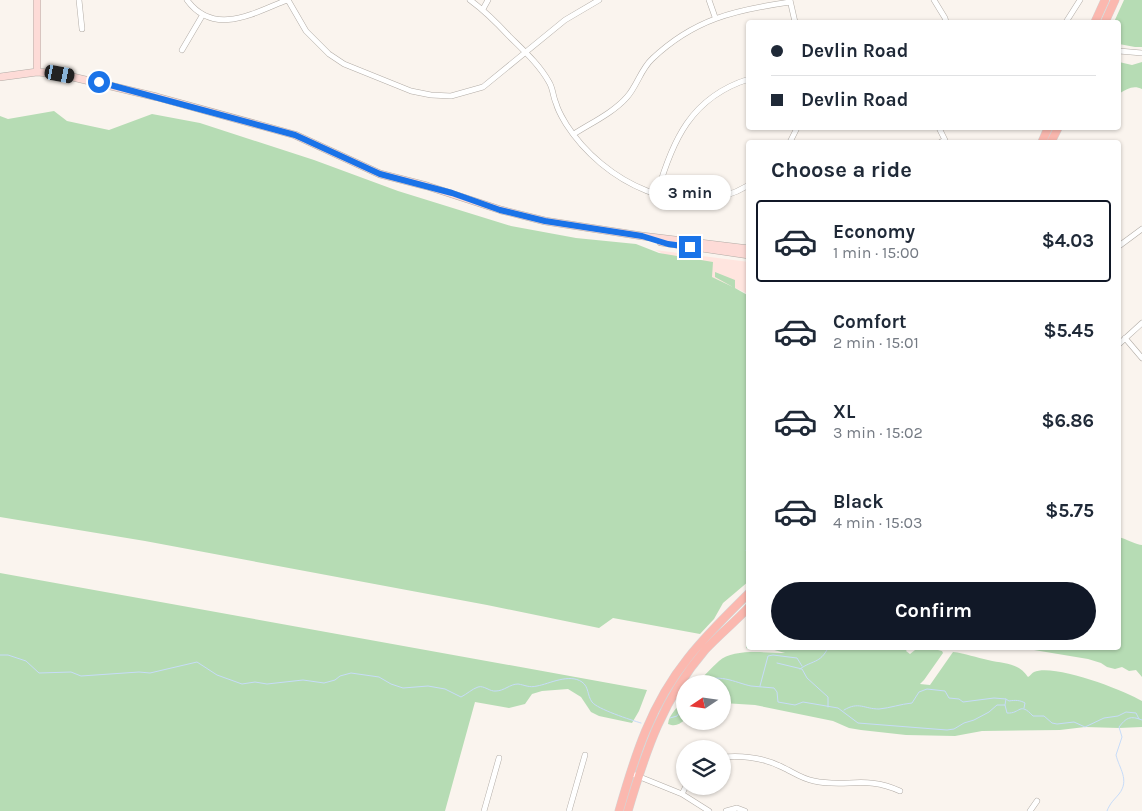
<!DOCTYPE html>
<html lang="en">
<head>
<meta charset="utf-8">
<style>
  :root { --surface:#fff; --page:#f2f2f3; --text:#1f2937; --muted:#747a83; --line:#e0e1e3; --accent:#111827 }
  body { margin:0; font-family:Karla,sans-serif; background:var(--page); color:var(--text); height:100vh; display:flex; flex-direction:column; font-size:19px; white-space:nowrap }
  * { box-sizing:border-box; margin:0 }
  p { font-size:16px; color:var(--muted) }
  .icon { flex:none; width:28px; height:28px; fill:none; stroke:currentColor; stroke-width:2; stroke-linecap:round; stroke-linejoin:round }
  .map { position:relative; flex:1; overflow:hidden }
  .panel { position:absolute; left:746px; top:140px; width:375px; height:510px; display:flex; flex-direction:column; background:var(--surface); border-radius:5px; box-shadow:0 1px 4px #0004 }
  .panel>* { flex:none }
  .top-card { position:absolute; left:746px; top:20px; width:375px; height:110px; border-radius:5px; box-shadow:0 1px 4px #0004; display:grid; align-content:center; height:110px; padding:0 25px; background:var(--surface) }
  .needle { width:32px; rotate:257deg }
  .buttons { position:absolute; left:676px; top:675px; display:grid; gap:10px }
  .buttons a { display:grid; place-items:center; width:55px; height:55px; border-radius:50%; background:var(--surface); box-shadow:0 1px 4px #0004; font-size:25px }
  .end { position:absolute; width:22px; height:22px; margin:-11px; border:6px solid #1a73e8; background:#fff; box-shadow:0 0 0 2px #fff }
  .from { border-radius:50% }
  .bubble { position:absolute; height:35px; border-radius:18px; background:var(--surface); box-shadow:0 1px 4px #0004; font-size:16px; font-weight:700; line-height:35px; text-align:center }
  .car { position:absolute; width:15px; height:30px; margin:-15px -8px; border-radius:6px; box-shadow:0 0 4px 1px #0007; background:linear-gradient(#222 24%,#8ab4d8 0 40%,#222 0 76%,#8ab4d8 0 86%,#222 0) }
  .top-card b { display:flex; align-items:center; gap:18px; height:48px; font-size:19px }
  .top-card b+b { border-top:1px solid var(--line) }
  .top-card i { width:12px; height:12px; background:var(--text) }
  ul { padding:0; list-style:none }
  li { display:flex; align-items:center; gap:15px; height:82px; margin:0 10px 8px; padding:0 15px; border:2px solid transparent; border-radius:5px }
  li div { flex:1 }
  li b { display:block; font-size:19px }
  li em { font-style:normal; font-weight:700 }
  li.active { border-color:var(--accent) }
  li>.icon { width:45px; height:45px; stroke-width:1.5 }
  h2 { padding:0 25px; font-size:22px; line-height:60px }
  .primary-button { display:flex; gap:10px; margin-top:auto; padding:10px 25px }
  .primary-button a { flex:1; height:58px; border-radius:30px; background:var(--accent); color:#fff; font-size:20px; font-weight:700; line-height:58px; text-align:center }
  .map>svg:first-child { display:block }
  .commercial { fill:#ffe5df }
  .green { fill:#b6dcb4 }
  .lines { fill:none; stroke-linecap:round; stroke-linejoin:round }
  .stream { stroke:#c7dcf9; stroke-width:1 }
  .street-casing { stroke:#b2aca6; stroke-width:6 }
  .secondary-casing { stroke:#b2aca6; stroke-width:8 }
  .primary-casing { stroke:#d5d4d4; stroke-width:9 }
  .street { stroke:#fff; stroke-width:5 }
  .secondary { stroke:#fddbd7; stroke-width:7 }
  .primary { stroke:#fbb8af; stroke-width:8 }
  .route { stroke:#1a73e8; stroke-width:6 }
</style>
</head>
<body>
<div class="map">
<svg width="1142" height="811" viewBox="0 0 1142 811">
  <rect width="100%" height="100%" fill="#faf4ee"/>
  <path class="commercial" d="M655,250L749,262V296L746,293Z"/>
  <path class="green" d="M1124,0H1142V47H1135L1119,44V22H1114Z
    M1119,62L1132,65L1142,62V89C1133,85 1127,89 1119,94Z
    M54,111L67,121L109,130L152,114L200,123L314,160L398,191L511,226L576,238L636,244L659,253L713,262L712,277L733,287L715,277V272L735,280V288L749,296V581L723,603L714,619L700,634L613,618L599,628L487,605L145,541L0,517V116L8,119Z
    M1119,537C1126,539 1137,545 1142,545V677L1136,670L1129,671L1122,667L1115,669L1107,667L1101,663L1088,659L1022,648H1119Z
    M0,573L647,690L639,711L632,723L599,716L591,712L581,697L568,689L542,691L532,694L525,704L509,708L475,702L445,811H0Z
    M748,644L749,648H908L906,651L910,654L915,650V648H930L942,651L943,653L924,680L920,684L930,685L953,652C965,653 977,658 988,660C1004,664 1018,662 1028,677C1030,676 1032,673 1034,672C1053,663 1124,690 1142,701V727L1119,728L1085,727L1060,730L982,731L955,736L906,735L861,730L849,728L833,721L755,705L723,703L722,684H696C704,676 711,668 719,661C733,648 767,653 785,653L767,648L750,649L746,648V645Z
    M685,698V720C679,724 676,727 668,724C669,714 679,706 685,698Z"/>
  <g class="lines">
    <path class="stream" d="M746,551L749,554
      M0,655H8L26,661L39,673L71,672L81,676L139,672L150,673L197,662L217,675L242,684L255,682L267,684L303,680L324,683L335,680L340,676L351,673L379,677L391,684L403,688L428,686L445,689L461,697C467,694 472,689 478,687C484,685 490,692 496,691C504,691 510,684 518,684C525,685 529,688 537,686C549,684 569,673 582,682C589,687 587,695 592,702C597,709 631,720 641,723
      M777,663L802,669L807,678L828,697V707
      M800,669C812,660 820,664 828,648
      M702,684C715,671 736,683 751,686C759,687 766,687 774,688L777,692L778,702L795,705L803,702L838,708L858,723L947,730L954,729L964,723L974,720L989,712L997,705H1005L1007,713C1021,714 1019,701 1033,716H1044L1052,723L1057,724L1074,722L1085,727L1104,718L1118,716L1126,712L1136,713L1139,719
      M760,686L768,656L773,655L797,658L802,666
      M1006,699L1009,701C1015,700 1020,700 1025,703L1024,708
      M844,710C859,701 864,709 879,709C890,708 901,704 912,703L919,692L927,689L945,691L949,698L959,699L963,702L994,698L1006,699L1005,705
      M670,718L677,716L685,704
      M1107,811C1110,803 1114,800 1119,794C1130,780 1119,768 1116,755L1122,737L1119,727C1126,718 1130,715 1142,720"/>
    <defs>
      <path id="street" d="M79,0L82,29
        M187,0C214,37 254,13 287,0
        M288,0L306,31L329,54L344,64L411,91L431,95L451,96L483,87L565,20L599,0
        M470,0C485,11 497,23 509,36C523,50 539,64 549,82C553,88 553,97 556,103C558,111 562,117 566,124C603,182 684,224 749,185
        M709,0L715,17
        M790,0L795,22
        M934,0L945,18L946,22
        M483,9L488,0
        M1066,22L1080,0
        M182,50L202,16
        M1119,51L1142,53
        M939,128L945,140L941,142
        M574,134C591,123 613,113 627,97C637,86 641,69 652,59C694,19 735,10 790,2
        M790,142L797,128
        M657,194C672,141 691,97 749,79
        M1119,246L1142,229
        M1125,338L1142,358
        M1119,344L1142,323
        M722,757C743,755 764,758 782,767C793,772 802,779 814,781C846,788 866,775 900,791
        M630,773L682,794L709,811
        M682,794L686,786
        M484,811L499,758
        M569,811L585,755
        M726,811L737,808L745,811
        M1030,811L1037,801"/>
      <path id="secondary" d="M37,72V0
        M0,77L37,72L60,74L157,97L295,135L380,174L427,186L501,210L545,221L642,236L749,249
        M661,242L749,255"/>
      <path id="primary" d="M1095,22L1105,0
        M1105,22L1115,0
        M1042,142L1048,128
        M1051,142L1058,128
        M619,811C635,755 651,704 688,658C706,635 728,614 749,593
        M628,811C646,750 663,699 705,650C719,635 735,622 749,607"/>
    </defs>
    <use href="#street" class="street-casing"/>
    <use href="#secondary" class="secondary-casing"/>
    <use href="#primary" class="primary-casing"/>
    <use href="#street" class="street"/>
    <use href="#secondary" class="secondary"/>
    <use href="#primary" class="primary"/>
  </g>
  <g class="lines">
    <path class="route" d="M99,82L295,135L380,174L452,193L500,210L545,221L642,236L668,244L690,247"/>
  </g>
</svg>
<div class="buttons">
<a><svg class="needle" viewBox="-14 -14 28 28"><path d="M0-13l5 13h-10z" fill="#e53935"/><path d="M0 13l5-13h-10z" fill="#747a83"/></svg></a>
<a><svg class="icon" aria-label="layers" viewBox="0 0 24 24"><path d="M12 4l9 5-9 5-9-5zM3 14l9 5 9-5"/></svg></a>
</div>
<i class="end from" style="left:99px;top:82px"></i>
<i class="end" style="left:690px;top:247px"></i>
<div class="bubble" style="left:649px;top:175px;width:82px">3 min</div>
<i class="car" style="left:60px;top:74px;rotate:101deg"></i>
<div class="top-card">
<b><i class="from"></i>Devlin Road</b>
<b><i></i>Devlin Road</b>
</div>
<section class="panel">
<h2>Choose a ride</h2>
<ul>
<li class="active"><svg class="icon" aria-label="car" viewBox="0 0 24 24"><path d="M5 17H2v-5l4-1 3-4h7l3 4 3 1v5h-3M9 17h6M6 11h13"/><circle cx="7" cy="17" r="2"/><circle cx="17" cy="17" r="2"/></svg><div><b>Economy</b><p>1 min · 15:00</p></div><em>$4.03</em></li>
<li><svg class="icon" aria-label="car" viewBox="0 0 24 24"><path d="M5 17H2v-5l4-1 3-4h7l3 4 3 1v5h-3M9 17h6M6 11h13"/><circle cx="7" cy="17" r="2"/><circle cx="17" cy="17" r="2"/></svg><div><b>Comfort</b><p>2 min · 15:01</p></div><em>$5.45</em></li>
<li><svg class="icon" aria-label="car" viewBox="0 0 24 24"><path d="M5 17H2v-5l4-1 3-4h7l3 4 3 1v5h-3M9 17h6M6 11h13"/><circle cx="7" cy="17" r="2"/><circle cx="17" cy="17" r="2"/></svg><div><b>XL</b><p>3 min · 15:02</p></div><em>$6.86</em></li>
<li><svg class="icon" aria-label="car" viewBox="0 0 24 24"><path d="M5 17H2v-5l4-1 3-4h7l3 4 3 1v5h-3M9 17h6M6 11h13"/><circle cx="7" cy="17" r="2"/><circle cx="17" cy="17" r="2"/></svg><div><b>Black</b><p>4 min · 15:03</p></div><em>$5.75</em></li>
</ul>
<div class="primary-button"><a>Confirm</a></div>
</section>
</div>
</body>
</html>
